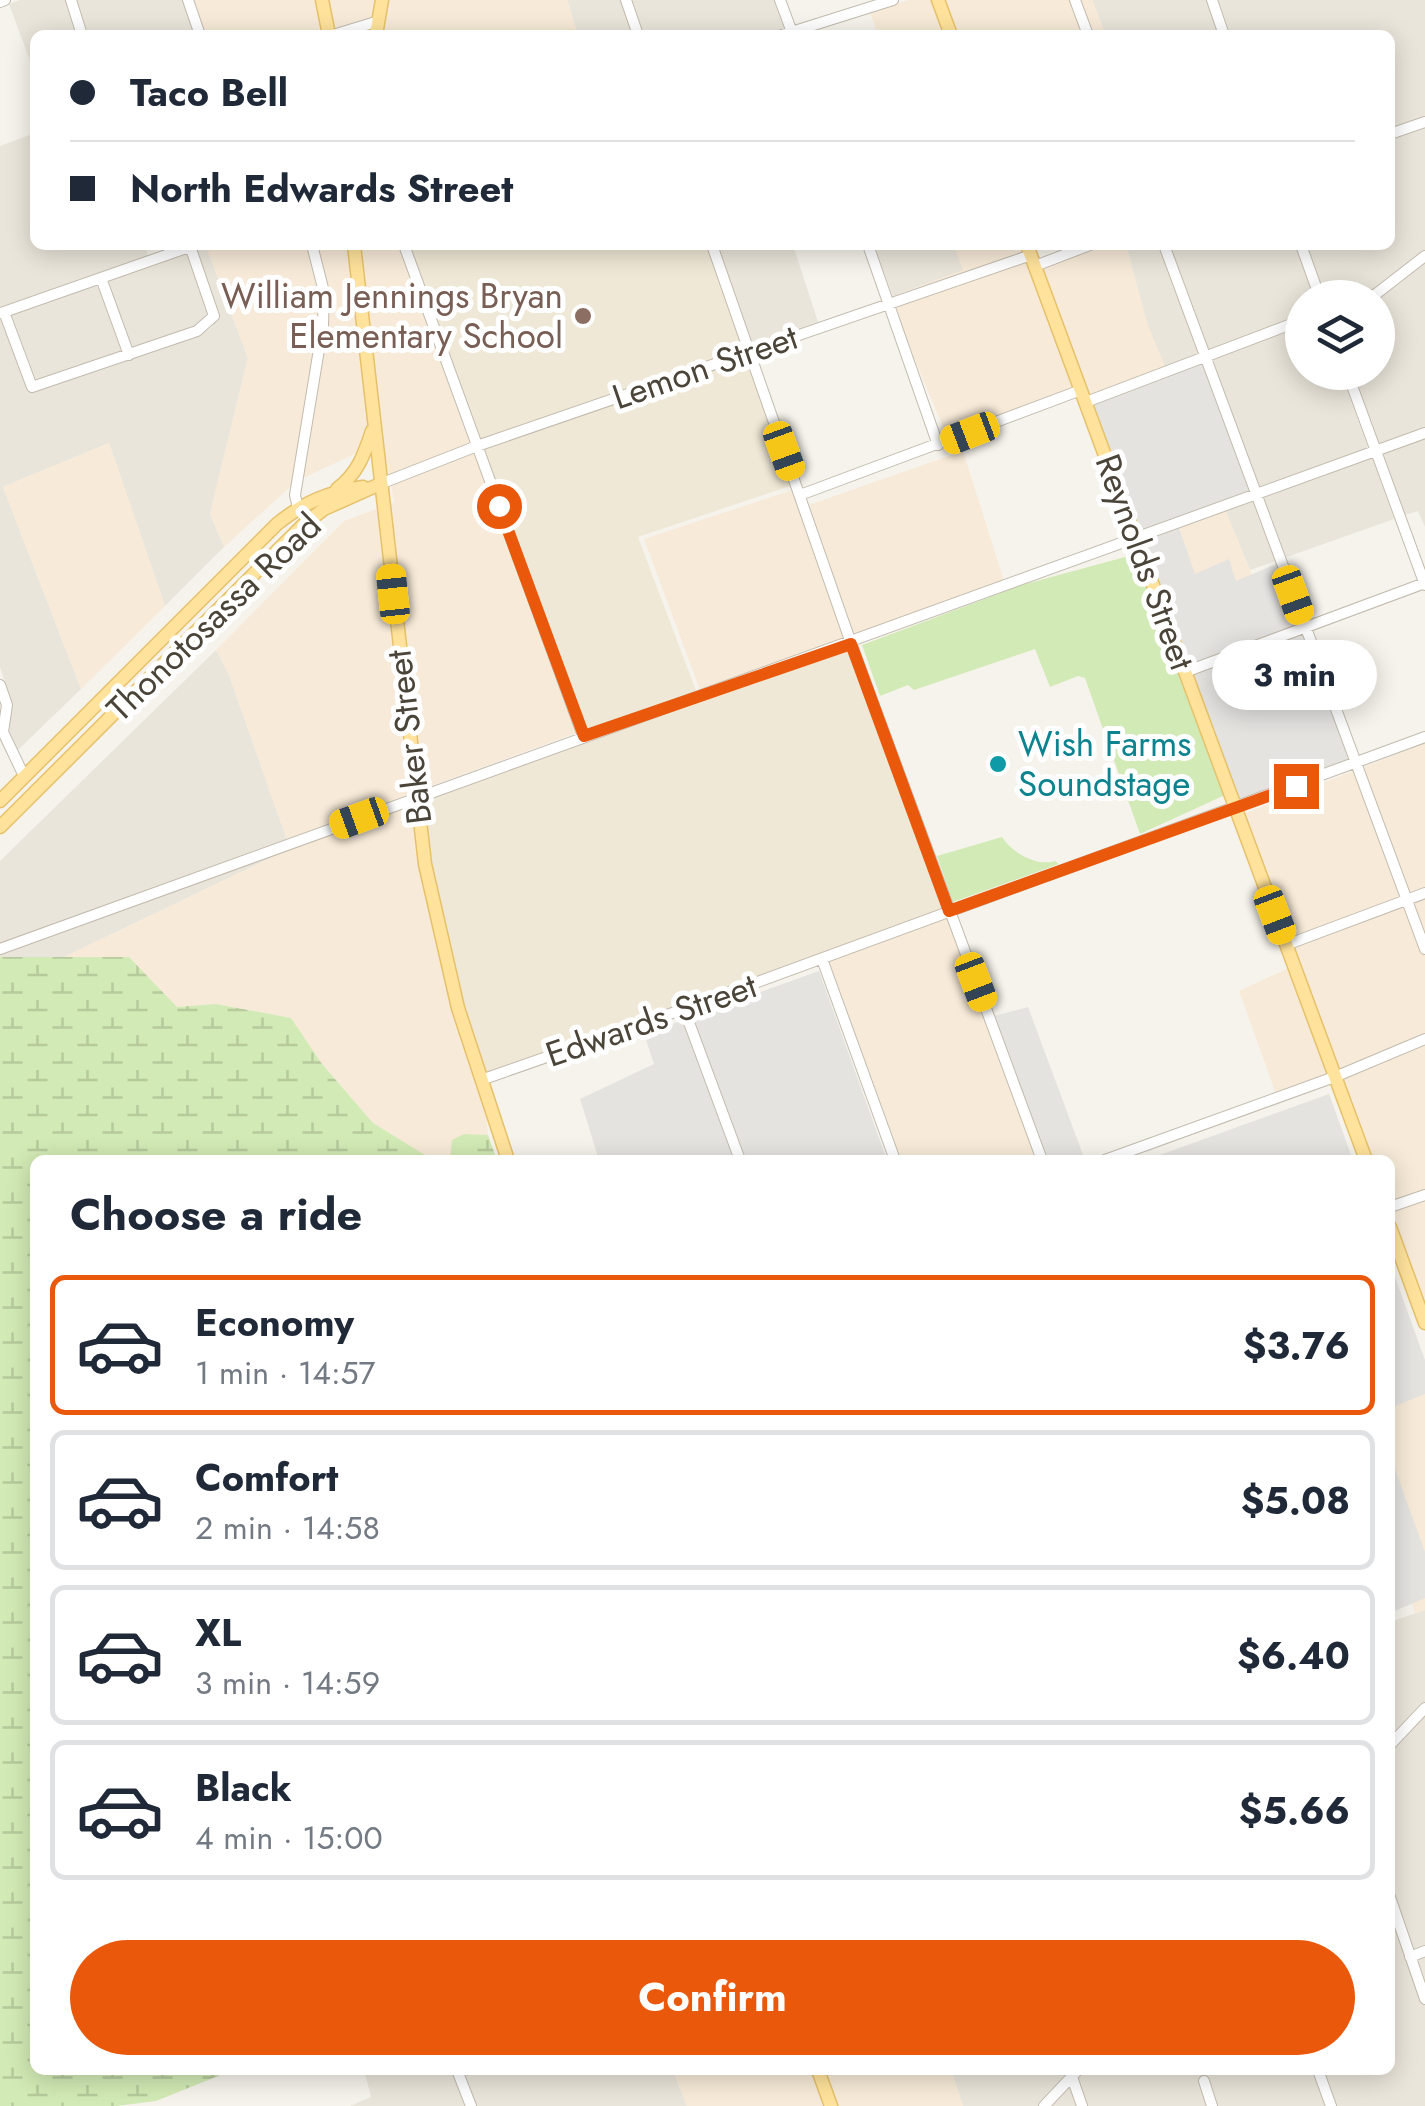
<!DOCTYPE html>
<html lang="en">
<head>
<meta charset="utf-8">
<style>
  :root { --surface:#fff; --page:#f6f6f7; --text:#1f2937; --muted:#747a83; --line:#e0e1e3; --accent:#ea580c }
  body { margin:0; font-family:Jost,sans-serif; background:var(--page); color:var(--text); height:100vh; display:flex; flex-direction:column; font-size:38px; white-space:nowrap }
  * { box-sizing:border-box; margin:0 }
  p { font-size:32px; color:var(--muted) }
  .icon { flex:none; width:55px; height:55px; fill:none; stroke:currentColor; stroke-width:2; stroke-linecap:round; stroke-linejoin:round }
  .map { position:relative; flex:1; overflow:hidden }
  .sheet { position:absolute; left:30px; top:1155px; width:1365px; height:920px; display:flex; flex-direction:column; background:var(--surface); border-radius:15px; box-shadow:0 5px 25px #0003 }
  .sheet>* { flex:none }
  .top-card { position:absolute; left:30px; top:30px; width:1365px; height:220px; border-radius:15px; box-shadow:0 5px 25px #0003; display:grid; align-content:center; height:220px; padding:0 40px; background:var(--surface) }
  .controls { position:absolute; left:1285px; top:280px; display:grid; gap:20px }
  .controls a { display:grid; place-items:center; width:110px; height:110px; border-radius:50%; background:var(--surface); box-shadow:0 5px 25px #0003; font-size:50px }
  .end { position:absolute; width:45px; height:45px; margin:-22px; border:12px solid #ea580c; background:#fff; box-shadow:0 0 0 5px #fff }
  .from { border-radius:50% }
  .bubble { position:absolute; height:70px; border-radius:35px; background:var(--surface); box-shadow:0 5px 25px #0003; font-size:32px; font-weight:700; line-height:70px; text-align:center }
  .car { position:absolute; width:30px; height:60px; margin:-30px -15px; border-radius:12px; box-shadow:0 0 8px 2px #0007; background:linear-gradient(#f5c518 24%,#345 0 40%,#f5c518 0 76%,#345 0 86%,#f5c518 0) }
  .top-card b { display:flex; align-items:center; gap:35px; height:95px; font-size:38px }
  .top-card b+b { border-top:2px solid var(--line) }
  .top-card i { width:25px; height:25px; background:var(--text) }
  ul { padding:0; list-style:none }
  li { display:flex; align-items:center; gap:30px; height:140px; margin:0 20px 15px; padding:0 20px; border:5px solid var(--line); border-radius:15px }
  li div { flex:1 }
  li b { display:block; font-size:38px }
  li em { font-style:normal; font-weight:700 }
  li.on { border-color:var(--accent) }
  li>.icon { width:90px; height:90px; stroke-width:1.5 }
  h2 { padding:0 40px; font-size:45px; line-height:120px }
  .cta { display:flex; gap:20px; margin-top:auto; padding:20px 40px }
  .cta a { flex:1; height:115px; border-radius:60px; background:var(--accent); color:#fff; font-size:40px; font-weight:700; line-height:115px; text-align:center }
  .map>svg:first-child { display:block }
  .residential { fill:#eae5da }
  .commercial { fill:#f7ead8 }
  .education { fill:#efe8d6 }
  .wetland { fill:url(#wetland-marsh) }
  .park { fill:#d2eab5 }
  .parking { fill:#e5e3e0 }
  .lines { fill:none; stroke-linecap:round; stroke-linejoin:round }
  .minor-casing { stroke:#c2bbae; stroke-width:12 }
  .major-casing { stroke:#e6c16a; stroke-width:15 }
  .minor { stroke:#fff; stroke-width:10 }
  .major { stroke:#ffe39c; stroke-width:12 }
  .route { stroke:#ea580c; stroke-width:12 }
  .education-dot { fill:#8d6e63; stroke:#fff; stroke-width:4 }
  .culture-dot { fill:#0f9aa8; stroke:#fff; stroke-width:4 }
  .labels { text-anchor:middle; stroke-width:10; stroke-linejoin:round; paint-order:stroke }
  .education-label { font-size:35px; fill:#785e54; stroke:#fff; text-anchor:end }
  .street-label { font-size:35px; fill:#4b4439; stroke:#fff }
  .culture-label { font-size:35px; fill:#0d838f; stroke:#fff; text-anchor:start }
</style>
</head>
<body>
<div class="map">
<svg width="1425" height="2106" viewBox="0 0 1425 2106">
  <defs>
    <pattern id="wetland-marsh" width="20" height="14" patternUnits="userSpaceOnUse" patternTransform="scale(2.5)"><rect width="20" height="14" fill="#d2eab5"/><path d="M1 5h8M5 5V1M11 12h8M15 12V8" fill="none" stroke="#b6ca9c"/></pattern>
  </defs>
  <rect width="100%" height="100%" fill="#f6f3ec"/>
  <path class="residential" d="M20,0H65L76,35H35V74L9,4Z
    M77,0H182L194,35H88Z
    M567,0H620L632,35H578Z
    M632,0H775L785,29L767,35H644Z
    M1092,0H1206L1218,35H1106Z
    M1218,0H1425V117L1390,129V35H1231Z
    M1425,128V250L1374,289L1350,297H1326L1307,245H1390V140Z
    M35,133V245H145L148,256L0,308V146Z
    M718,245H793L818,322L753,345Z
    M874,245H954L964,270L893,296Z
    M1126,245H1295L1314,297L1302,298V315L1165,367L1147,324Z
    M206,246L248,358L210,514L224,547L165,606L109,443L3,487L81,689L17,751L9,731L12,703L0,667V319L27,388L34,391L198,336L211,328L220,315L197,249Z
    M186,253L208,316L195,326L132,348L108,281Z
    M1425,262V428L1379,444L1353,373L1378,372V298Z
    M97,284L122,352L36,380L11,315Z
    M1302,325V372L1341,373L1368,448L1221,501L1169,376Z
    M1425,439V527L1418,511L1405,515L1382,454Z
    M1372,457L1394,519L1250,570L1225,510Z
    M216,650L229,675L287,840L0,944V861Z
    M285,851L64,957H0V954Z
    M1425,1610V2106H963L951,2070H1390V1962L1394,1960L1390,1893V1734L1393,1730L1390,1725V1622Z
    M364,2070H673L687,2106H350L371,2097Z"/>
  <path class="commercial" d="M194,0H316L323,33L206,35Z
    M327,0H377L374,17L333,30Z
    M388,0H567L578,35H382Z
    M909,0H932L944,35H878L870,12Z
    M944,0H1092L1106,35H957Z
    M306,245L318,293V325L291,486L224,547L210,514L248,358L206,246Z
    M318,245H349L368,427L359,452L303,478L329,326V292Z
    M360,245H398L470,444L389,475L381,438Z
    M954,245H1021L1023,252L893,296L963,270Z
    M1104,245H1126L1147,323L1165,367L1089,395L1042,269Z
    M1027,261L1075,390L947,436L897,318L900,317L896,306Z
    M109,443L165,606L81,689L3,487Z
    M963,451L1004,581L855,637L809,505Z
    M474,453L576,733L420,790L388,505L394,502L391,485Z
    M792,490L844,640L700,690L644,539Z
    M377,509L409,794L287,840L229,675L216,650L344,521Z
    M1225,510L1250,570L1272,634L1143,540Z
    M1425,743V887L1290,938L1246,813Z
    M410,804L435,941L453,1009L486,1114L488,1135L463,1134L450,1160L430,1159L373,1123L322,1064L291,1018L216,1004L177,1007L129,957H64L285,851Z
    M1425,898V1034L1340,1069L1294,947Z
    M946,918L984,1019L1036,1160H901L829,961Z
    M1289,968L1330,1074L1276,1094L1239,991Z
    M1425,1045V1189L1390,1202V1160H1372L1343,1079Z
    M1425,1200V1306L1391,1212Z
    M1425,1368V1610L1415,1613L1390,1531V1383Z
    M673,2070H812L825,2106H687Z
    M824,2070H951L963,2106H837Z"/>
  <path class="education" d="M404,245H712L796,484L638,537L698,696L851,643L949,911L481,1080L415,797L583,736Z"/>
  <path class="wetland" d="M0,957H129L177,1007L216,1004L291,1018L322,1064L373,1123L433,1160H35V2070H233L156,2101L117,2106H0Z
    M464,1134L488,1135L497,1160H450L452,1140Z"/>
  <path class="park" d="M1136,554L1225,795L1140,834L1085,678L1078,676L1050,687L1035,649L914,690L908,685L880,696L862,645L1022,585Z
    M1002,837C1011,852 1037,867 1055,861L1059,864L953,902L937,856Z"/>
  <path class="parking" d="M1205,357L1255,493L1177,522L1195,574L1229,559L1236,581L1281,562L1356,763L1235,808L1086,402Z
    M819,971L887,1160H599L580,1099L654,1064L644,1034Z
    M1028,1007L1085,1160H1042L990,1017Z
    M1329,1094L1353,1160H1146Z
    M1390,1263L1425,1360V1394L1390,1408Z
    M1390,1455L1425,1552V1598L1390,1613Z"/>
  <g class="lines">
    <defs>
      <path id="minor" d="M71,0L82,35
        M188,0L200,35
        M626,0L638,35
        M780,0L793,35
        M1075,0L1088,35
        M1212,0L1224,35
        M0,2L5,0
        M333,35L379,21
        M782,35L893,0
        M1390,134L1425,122
        M404,245L583,736
        M712,245L851,643L1042,1160
        M868,245L938,445
        M1164,245L1425,949
        M1301,245L1320,298
        M1035,266L1090,245
        M101,278L129,355
        M1365,298L1376,294L1425,256
        M4,312L32,387L197,331L214,316L190,246
        M1,313L192,246
        M1347,372L1425,585
        M1086,402L1302,320
        M380,484L477,446L1031,255
        M800,495L1081,390
        M298,508L295,495L323,325L324,292L312,245
        M1185,672L1425,583
        M0,685L7,705L3,732L24,776
        M1286,945L1425,893
        M0,949L1425,433
        M822,959L895,1160
        M684,1009L740,1160
        M481,1080L684,1009L1425,737
        M1105,1160L1337,1076L1425,1039
        M1390,1207L1425,1195
        M1390,1745L1425,1708
        M1390,1897L1425,1999
        M1410,1957L1425,1951
        M457,2070L471,2106
        M1318,2070L1331,2106
        M1072,2077L1082,2106
        M1204,2081L1212,2106
        M1044,2106L1078,2070"/>
      <path id="major" d="M322,0L329,35
        M938,0L951,35
        M376,35L382,0
        M354,245L425,864L458,1008L508,1160
        M1027,245L1366,1160
        M337,489C358,473 364,455 372,431
        M0,801L277,524C304,502 329,492 363,487
        M0,827L303,525L324,509L380,484
        M1390,1227L1425,1323
        M818,2070L831,2106"/>
    </defs>
    <use href="#minor" class="minor-casing"/>
    <use href="#major" class="major-casing"/>
    <use href="#minor" class="minor"/>
    <use href="#major" class="major"/>
  </g>
  <g class="lines">
    <path class="route" d="M499,506L584,736L851,644L949,911L1296,786"/>
  </g>
  <circle class="education-dot" cx="583" cy="316" r="10"/>
  <circle class="culture-dot" cx="998" cy="764" r="10"/>
  <g class="labels">
    <g class="education-label">
      <text x="563" y="308">William Jennings Bryan<tspan x="563" dy="40">Elementary School</tspan></text>
    </g>
    <g class="street-label">
      <text transform="translate(705 367) rotate(-19)" y="12">Lemon Street</text>
      <text transform="translate(1145 562) rotate(70)" y="12">Reynolds Street</text>
      <text transform="translate(214 617) rotate(-44)" y="12">Thonotosassa Road</text>
      <text transform="translate(409 737) rotate(-97)" y="12">Baker Street</text>
      <text transform="translate(651 1020) rotate(-19)" y="12">Edwards Street</text>
    </g>
    <g class="culture-label">
      <text x="1018" y="756">Wish Farms<tspan x="1018" dy="40">Soundstage</tspan></text>
    </g>
  </g>
</svg>
<div class="controls">
<a><svg class="icon" aria-label="layers" viewBox="0 0 24 24"><path d="M12 4l9 5-9 5-9-5zM3 14l9 5 9-5"/></svg></a>
</div>
<i class="end from" style="left:499px;top:506px"></i>
<i class="end" style="left:1296px;top:786px"></i>
<div class="bubble" style="left:1212px;top:640px;width:165px">3 min</div>
<i class="car" style="left:970px;top:433px;rotate:249deg"></i>
<i class="car" style="left:784px;top:451px;rotate:160deg"></i>
<i class="car" style="left:393px;top:594px;rotate:354deg"></i>
<i class="car" style="left:1293px;top:595px;rotate:160deg"></i>
<i class="car" style="left:359px;top:818px;rotate:250deg"></i>
<i class="car" style="left:1275px;top:915px;rotate:159deg"></i>
<i class="car" style="left:976px;top:982px;rotate:159deg"></i>
<div class="top-card">
<b><i class="from"></i>Taco Bell</b>
<b><i></i>North Edwards Street</b>
</div>
<section class="sheet">
<h2>Choose a ride</h2>
<ul>
<li class="on"><svg class="icon" aria-label="car" viewBox="0 0 24 24"><path d="M5 17H2v-5l4-1 3-4h7l3 4 3 1v5h-3M9 17h6M6 11h13"/><circle cx="7" cy="17" r="2"/><circle cx="17" cy="17" r="2"/></svg><div><b>Economy</b><p>1 min · 14:57</p></div><em>$3.76</em></li>
<li><svg class="icon" aria-label="car" viewBox="0 0 24 24"><path d="M5 17H2v-5l4-1 3-4h7l3 4 3 1v5h-3M9 17h6M6 11h13"/><circle cx="7" cy="17" r="2"/><circle cx="17" cy="17" r="2"/></svg><div><b>Comfort</b><p>2 min · 14:58</p></div><em>$5.08</em></li>
<li><svg class="icon" aria-label="car" viewBox="0 0 24 24"><path d="M5 17H2v-5l4-1 3-4h7l3 4 3 1v5h-3M9 17h6M6 11h13"/><circle cx="7" cy="17" r="2"/><circle cx="17" cy="17" r="2"/></svg><div><b>XL</b><p>3 min · 14:59</p></div><em>$6.40</em></li>
<li><svg class="icon" aria-label="car" viewBox="0 0 24 24"><path d="M5 17H2v-5l4-1 3-4h7l3 4 3 1v5h-3M9 17h6M6 11h13"/><circle cx="7" cy="17" r="2"/><circle cx="17" cy="17" r="2"/></svg><div><b>Black</b><p>4 min · 15:00</p></div><em>$5.66</em></li>
</ul>
<div class="cta"><a>Confirm</a></div>
</section>
</div>
</body>
</html>
